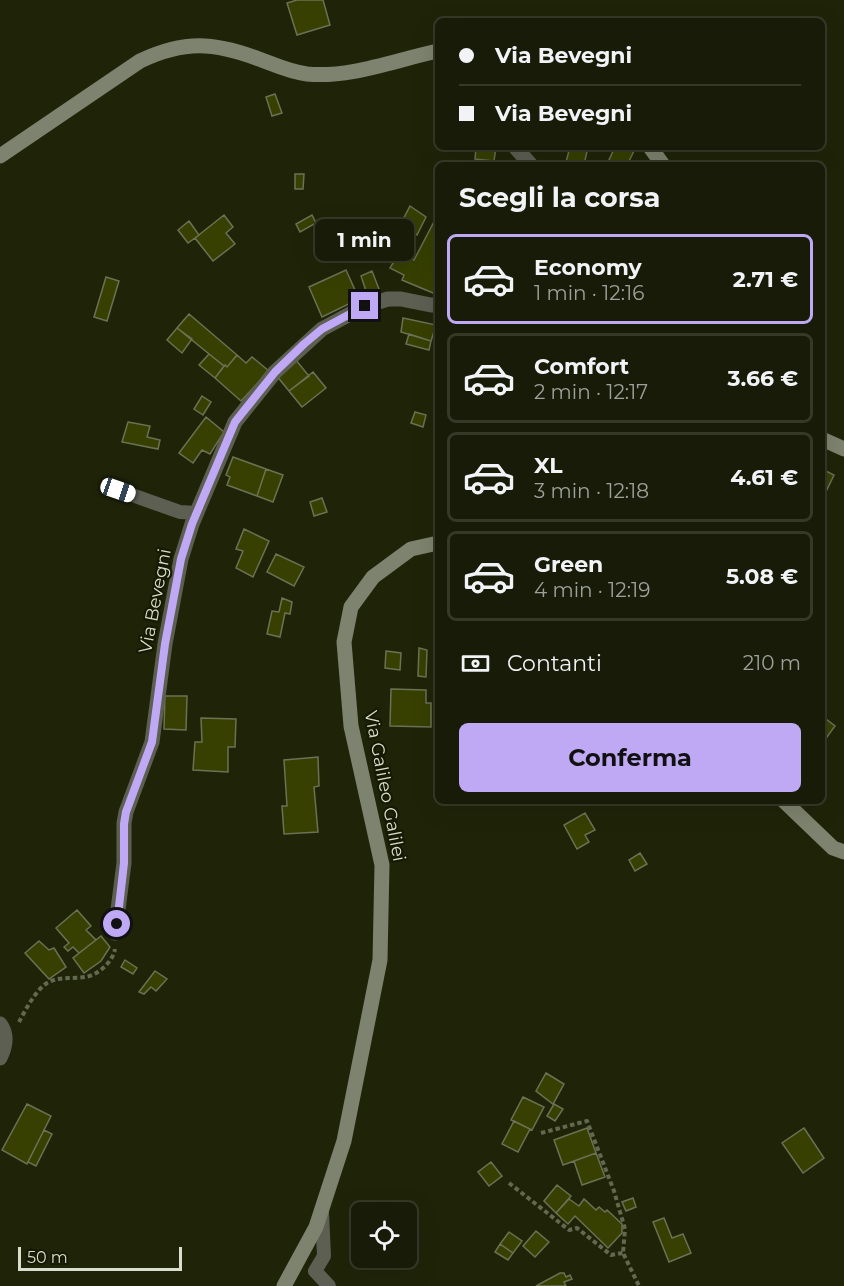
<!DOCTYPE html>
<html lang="it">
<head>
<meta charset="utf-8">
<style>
  :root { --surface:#171b07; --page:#242815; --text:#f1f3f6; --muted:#9ea19b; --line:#363928; --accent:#bfa9f4 }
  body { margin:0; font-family:Montserrat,sans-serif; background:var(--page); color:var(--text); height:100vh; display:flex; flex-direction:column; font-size:22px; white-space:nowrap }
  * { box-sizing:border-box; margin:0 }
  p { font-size:20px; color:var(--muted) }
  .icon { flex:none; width:33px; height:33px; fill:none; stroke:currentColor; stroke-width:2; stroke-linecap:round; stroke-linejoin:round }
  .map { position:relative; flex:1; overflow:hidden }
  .panel { position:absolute; left:435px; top:162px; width:390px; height:642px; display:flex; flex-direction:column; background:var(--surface); border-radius:9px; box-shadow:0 6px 24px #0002,0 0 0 2px var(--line) }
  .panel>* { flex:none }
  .guide { position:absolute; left:435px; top:18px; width:390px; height:132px; border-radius:9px; box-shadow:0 6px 24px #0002,0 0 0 2px var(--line); display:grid; align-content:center; height:132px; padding:0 24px; background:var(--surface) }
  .controls { position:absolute; left:351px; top:1202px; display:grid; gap:12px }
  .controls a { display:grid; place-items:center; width:66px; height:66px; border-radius:9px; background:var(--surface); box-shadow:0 6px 24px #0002,0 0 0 2px var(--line); font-size:30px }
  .scale { position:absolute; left:18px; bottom:15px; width:164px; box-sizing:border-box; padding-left:6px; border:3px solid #dadece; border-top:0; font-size:16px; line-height:21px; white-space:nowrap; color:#dadece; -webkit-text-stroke:4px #161a02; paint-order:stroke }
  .end { position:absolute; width:27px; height:27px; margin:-14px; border:8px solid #bfa9f4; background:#111; box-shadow:0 0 0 3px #111 }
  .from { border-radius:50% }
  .bubble { position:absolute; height:42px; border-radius:9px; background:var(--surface); box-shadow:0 6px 24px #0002,0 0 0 2px var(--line); font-size:20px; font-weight:700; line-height:42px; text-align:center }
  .car { position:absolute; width:18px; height:36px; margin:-18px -9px; border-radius:8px; box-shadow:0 0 4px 2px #0007; background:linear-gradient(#fff 24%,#345 0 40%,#fff 0 76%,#345 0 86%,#fff 0) }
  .guide b { display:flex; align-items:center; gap:21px; height:57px; font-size:22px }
  .guide b+b { border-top:2px solid var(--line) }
  .guide i { width:15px; height:15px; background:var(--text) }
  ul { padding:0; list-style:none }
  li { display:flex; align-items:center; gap:18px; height:90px; margin:0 12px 9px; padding:0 12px; border:3px solid var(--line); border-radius:9px }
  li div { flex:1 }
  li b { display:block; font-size:22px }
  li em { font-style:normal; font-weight:700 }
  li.current { border-color:var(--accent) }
  li>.icon { width:54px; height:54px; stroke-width:1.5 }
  h2 { padding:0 24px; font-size:27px; line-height:72px }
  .pay { display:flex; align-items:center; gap:15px; height:66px; padding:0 24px; font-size:22px }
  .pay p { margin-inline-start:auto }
  .cta { display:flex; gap:12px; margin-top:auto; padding:12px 24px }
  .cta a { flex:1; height:69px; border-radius:9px; background:var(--accent); color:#111; font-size:24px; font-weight:700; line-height:69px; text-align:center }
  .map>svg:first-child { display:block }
  .building { fill:#374000; stroke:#6b7154; stroke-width:1.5 }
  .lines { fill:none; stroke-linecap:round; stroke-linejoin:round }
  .path { stroke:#636851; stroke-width:4; stroke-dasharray:4.5 3; stroke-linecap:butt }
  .lane { stroke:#5d5f53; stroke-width:14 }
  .street { stroke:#5d5f53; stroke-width:15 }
  .secondary { stroke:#7e836f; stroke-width:15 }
  .route { stroke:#bfa9f4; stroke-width:8 }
  .labels { text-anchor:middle; stroke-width:4.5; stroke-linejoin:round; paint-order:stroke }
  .street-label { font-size:18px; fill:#dadece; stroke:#161a02 }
</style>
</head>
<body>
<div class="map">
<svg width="844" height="1286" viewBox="0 0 844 1286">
  <rect width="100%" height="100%" fill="#1f2409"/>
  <path class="building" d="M297,0H323L330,25L297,35L287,3Z
    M275,94L282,113L272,116L266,97Z
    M476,147H496L494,161L475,159Z
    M570,147H588L584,165L566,162Z
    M615,147H630L635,149L627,165H620L609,160Z
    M295,174H304L303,189H295Z
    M410,206L426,217L417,235L414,233L402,246L387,235L394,223L400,225Z
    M438,214V295L402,280L404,275L390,268L399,253L414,260Z
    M224,215L233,227L226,233L235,244L213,261L195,238Z
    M312,215L316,223L300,232L296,224Z
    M189,221L199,235L188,243L178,230Z
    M346,270L359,299L322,317L309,287Z
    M372,271L379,289L367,294L361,276Z
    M106,277L119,281L107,321L94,317Z
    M189,314L237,355L227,367L225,365L224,366L177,328Z
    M403,318L436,325L431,341L401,332Z
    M177,328L192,339L182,353L167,340Z
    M409,334L431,341L429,350L406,344Z
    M209,354L224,366L215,378L199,365Z
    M237,355L246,363L252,357L269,371L241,401L215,378L225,365L227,367Z
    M295,359L309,376L289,391L276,375Z
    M313,372L326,388L302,407L289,391Z
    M202,396L211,402L203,415L194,409Z
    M415,412L426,415L423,427L411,423Z
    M206,417L224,432L210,454L202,450L193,463L179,453Z
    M128,422L150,426L147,437L160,440L158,449L122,442Z
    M233,457L266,469L257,496L227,485L230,477L226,475Z
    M266,469L283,475L273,502L257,496Z
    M822,469L834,475L822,500Z
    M322,498L327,512L314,516L310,502Z
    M244,529L269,541L253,577L236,568L243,551L236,549Z
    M276,554L304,567L294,586L267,572Z
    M282,598L292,602L290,614L285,613L280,637L267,634L272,611L279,612Z
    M419,648L427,650L426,677L418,676Z
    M386,651L401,653L400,670L385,668Z
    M391,689L426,690V703H431V727L390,726Z
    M165,696H187L186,730L164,729Z
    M822,716L835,726L822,744Z
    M201,718L236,719L235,747H228V772L193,770L195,742H202Z
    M318,757L319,786L314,787L318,832L284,834L282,806H287L284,760Z
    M585,813L595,830L585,835L589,842L577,849L564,825Z
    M640,853L647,864L635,871L629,860Z
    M77,910L91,926L86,930L96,940L79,953L73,947L68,951L64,947L69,943L56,928Z
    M101,936L110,947L101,961L84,973L73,958Z
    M39,941L49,950L54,948L66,967L49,979L25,953Z
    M125,960L137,968L133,974L121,967Z
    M155,971L167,979L156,991L151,987L144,994L139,992Z
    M546,1073L564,1084L553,1104L536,1091Z
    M523,1097L544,1107L532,1130L511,1120Z
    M27,1104L51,1116L27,1164L2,1150Z
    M554,1104L563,1109L555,1121L547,1116Z
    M514,1121L530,1129L518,1152L502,1144Z
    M587,1128L596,1153L563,1165L554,1140Z
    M804,1128L824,1158L803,1173L782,1143Z
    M44,1130L52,1134L36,1166L28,1162Z
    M596,1153L605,1177L582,1185L574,1161Z
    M491,1162L502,1176L489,1186L478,1172Z
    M557,1185L571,1196L556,1213L544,1201Z
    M633,1198L636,1207L626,1211L622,1202Z
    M569,1199L579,1206L584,1199L596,1210L599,1207L605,1212L607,1210L622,1224V1233L608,1248L575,1216L568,1224L556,1213Z
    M664,1218L672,1238L683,1234L691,1253L669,1262L653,1222Z
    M536,1231L549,1242L535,1257L523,1246Z
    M509,1232L522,1241L513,1253L500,1244Z
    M500,1244L513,1253L508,1260L495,1252Z
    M560,1273H564L566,1277L570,1275L572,1279L564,1282L566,1286H536Z"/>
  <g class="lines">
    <path class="path" d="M19,1022C26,1009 35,991 47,983C59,976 73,979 85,977C99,975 113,961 115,949
      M541,1133L587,1121L614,1191L625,1229L623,1253L639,1286
      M509,1183L569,1230L577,1228L611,1255L623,1253"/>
    <path class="lane" d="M118,490L180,512L197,513
      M322,1213L324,1256L315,1271L329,1286"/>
    <path class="street" d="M515,147L531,165
      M115,933L124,863V823L126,812L152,742L165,644L181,559L192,524L235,422L275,372L322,329L365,306L388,299H401L431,305H438
      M0,1024C8,1035 6,1046 0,1058"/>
    <path class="secondary" d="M650,147L663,165
      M0,156L140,61C184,40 214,42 259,59C275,65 290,72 307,74C351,78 395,60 438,51
      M822,439L844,449
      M784,801L833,848L844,852
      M284,1286L316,1227L344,1141L380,960L382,865L351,726L344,642L351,607L373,577L411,549L438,543"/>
  </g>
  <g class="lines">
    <path class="route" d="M117,924L124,863V824L126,812L152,742L165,644L181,559L192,524L235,422L275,372L304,344L322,329L365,306"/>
  </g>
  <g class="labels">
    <g class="street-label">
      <text transform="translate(155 601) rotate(-79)" y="6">Via Bevegni</text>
      <text transform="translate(385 786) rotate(79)" y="6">Via Galileo Galilei</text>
    </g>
  </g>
</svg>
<div class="controls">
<a><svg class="icon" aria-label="locate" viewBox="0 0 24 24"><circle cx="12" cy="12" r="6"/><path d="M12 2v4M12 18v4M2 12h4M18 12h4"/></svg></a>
</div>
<div class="scale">50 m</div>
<i class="end from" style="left:117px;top:924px"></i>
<i class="end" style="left:365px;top:306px"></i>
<div class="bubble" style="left:315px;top:219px;width:99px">1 min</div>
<i class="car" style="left:118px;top:490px;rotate:109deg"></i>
<div class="guide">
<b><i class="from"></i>Via Bevegni</b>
<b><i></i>Via Bevegni</b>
</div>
<section class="panel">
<h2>Scegli la corsa</h2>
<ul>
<li class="current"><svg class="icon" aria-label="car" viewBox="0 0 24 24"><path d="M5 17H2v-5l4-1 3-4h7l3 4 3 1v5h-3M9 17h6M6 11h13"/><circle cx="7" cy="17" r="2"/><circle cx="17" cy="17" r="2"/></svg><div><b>Economy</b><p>1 min · 12:16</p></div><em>2.71 €</em></li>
<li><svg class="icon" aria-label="car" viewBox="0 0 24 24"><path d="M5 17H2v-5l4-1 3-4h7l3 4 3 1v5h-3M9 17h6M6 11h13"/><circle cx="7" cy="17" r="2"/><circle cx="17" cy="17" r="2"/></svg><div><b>Comfort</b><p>2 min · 12:17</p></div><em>3.66 €</em></li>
<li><svg class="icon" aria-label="car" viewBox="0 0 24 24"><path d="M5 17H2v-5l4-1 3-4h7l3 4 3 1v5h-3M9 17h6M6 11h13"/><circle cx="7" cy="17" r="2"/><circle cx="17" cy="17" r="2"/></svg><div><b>XL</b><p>3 min · 12:18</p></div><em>4.61 €</em></li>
<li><svg class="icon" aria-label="car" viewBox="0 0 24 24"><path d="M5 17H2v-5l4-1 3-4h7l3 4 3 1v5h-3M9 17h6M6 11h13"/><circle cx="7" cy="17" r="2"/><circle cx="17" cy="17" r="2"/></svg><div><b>Green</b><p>4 min · 12:19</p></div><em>5.08 €</em></li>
</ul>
<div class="pay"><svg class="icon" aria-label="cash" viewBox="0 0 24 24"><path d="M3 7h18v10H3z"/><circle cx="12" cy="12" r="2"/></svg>Contanti<p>210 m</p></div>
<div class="cta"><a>Conferma</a></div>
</section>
</div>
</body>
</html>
